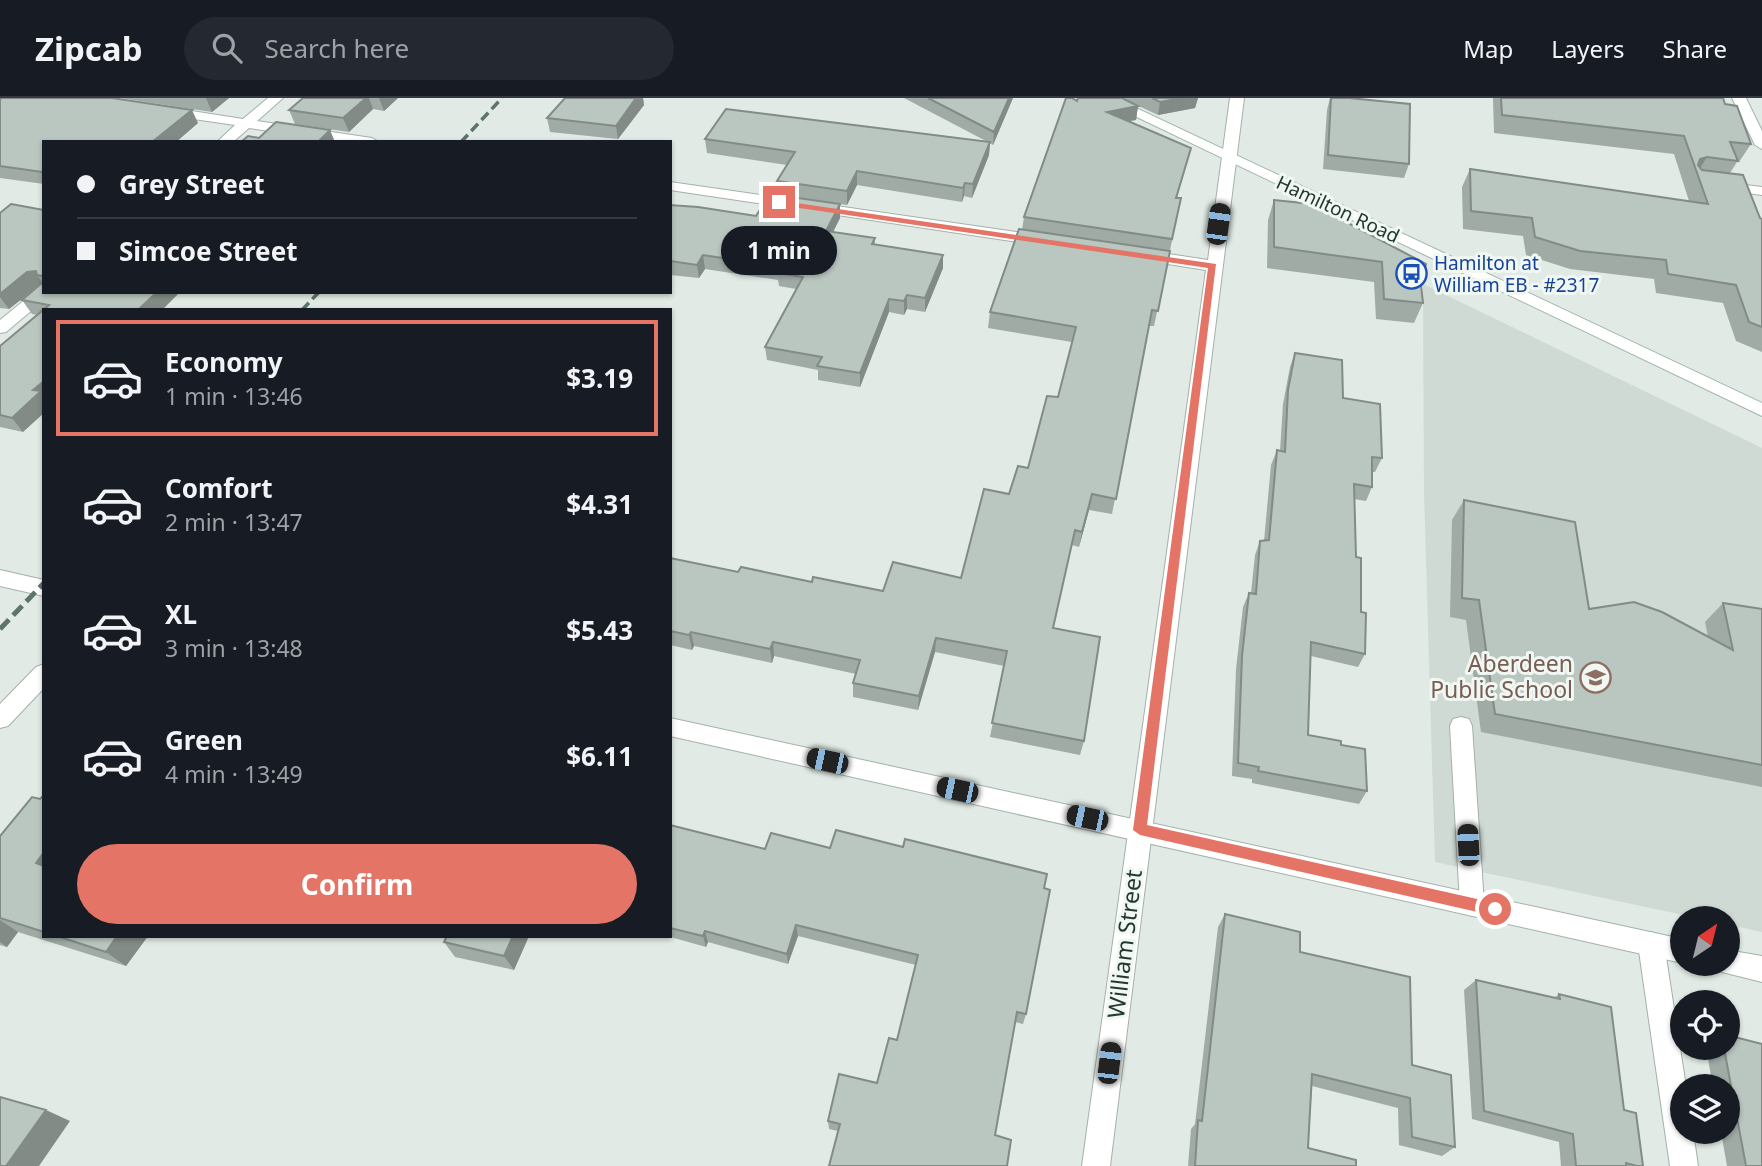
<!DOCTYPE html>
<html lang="en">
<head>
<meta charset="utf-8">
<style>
  :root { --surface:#171b24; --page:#242831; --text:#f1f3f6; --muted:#9ea1a6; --line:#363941; --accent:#e37466 }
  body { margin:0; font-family:"Noto Sans",sans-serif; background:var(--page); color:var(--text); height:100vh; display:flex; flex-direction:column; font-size:26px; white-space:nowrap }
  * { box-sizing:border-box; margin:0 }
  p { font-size:23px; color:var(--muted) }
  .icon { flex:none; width:38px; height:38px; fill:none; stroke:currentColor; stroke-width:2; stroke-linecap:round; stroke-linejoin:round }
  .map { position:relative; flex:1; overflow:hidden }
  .drawer { position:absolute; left:42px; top:210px; width:630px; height:630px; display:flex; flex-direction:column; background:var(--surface); border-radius:0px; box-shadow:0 2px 5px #0004 }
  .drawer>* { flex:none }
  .banner { position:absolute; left:42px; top:42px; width:630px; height:154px; border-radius:0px; box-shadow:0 2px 5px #0004; display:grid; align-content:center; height:154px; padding:0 35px; background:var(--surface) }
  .needle { width:46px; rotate:35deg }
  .buttons { position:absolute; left:1670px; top:808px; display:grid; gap:14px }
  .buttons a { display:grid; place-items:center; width:70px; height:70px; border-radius:50%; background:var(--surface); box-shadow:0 2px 5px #0004; font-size:35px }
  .end { position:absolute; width:32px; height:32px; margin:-16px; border:9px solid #e37466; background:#fff; box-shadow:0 0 0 4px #fff }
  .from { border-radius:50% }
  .bubble { position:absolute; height:49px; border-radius:24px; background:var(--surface); box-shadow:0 2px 5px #0004; font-size:23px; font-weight:700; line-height:49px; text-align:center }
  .car { position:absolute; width:21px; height:42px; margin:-21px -10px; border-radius:9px; box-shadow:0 0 5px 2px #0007; background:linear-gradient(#222 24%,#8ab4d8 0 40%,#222 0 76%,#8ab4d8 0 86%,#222 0) }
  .banner b { display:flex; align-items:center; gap:24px; height:66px; font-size:26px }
  .banner b+b { border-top:2px solid var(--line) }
  .banner i { width:18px; height:18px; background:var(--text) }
  ul { padding:12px 0 0; list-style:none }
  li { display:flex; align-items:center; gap:21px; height:116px; margin:0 14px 10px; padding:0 21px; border:4px solid transparent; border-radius:0px }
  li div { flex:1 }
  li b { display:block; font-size:26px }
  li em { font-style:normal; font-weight:700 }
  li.selected { border-color:var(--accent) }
  li>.icon { width:63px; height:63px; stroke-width:1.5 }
  .primary-button { display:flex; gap:14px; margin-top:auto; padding:14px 35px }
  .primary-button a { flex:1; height:80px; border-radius:42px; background:var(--accent); color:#fff; font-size:28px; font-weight:700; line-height:80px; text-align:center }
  header { display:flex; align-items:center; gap:42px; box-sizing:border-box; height:98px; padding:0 35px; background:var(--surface); border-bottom:2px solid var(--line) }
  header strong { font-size:33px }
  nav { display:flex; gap:38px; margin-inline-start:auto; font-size:24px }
  .search { width:490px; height:63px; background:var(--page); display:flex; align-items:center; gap:18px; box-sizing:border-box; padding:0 24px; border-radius:38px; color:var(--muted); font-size:26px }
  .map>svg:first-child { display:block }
  .built { fill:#cfdad4 }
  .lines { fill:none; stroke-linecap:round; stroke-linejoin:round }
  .service-casing { stroke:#a4b1ab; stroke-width:2 }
  .minor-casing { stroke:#a4b1ab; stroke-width:2 }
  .tertiary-casing { stroke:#a4b1ab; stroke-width:2 }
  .secondary-casing { stroke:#a1b5ab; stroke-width:2 }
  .service { fill:#fff; fill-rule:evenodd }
  .minor { fill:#fff; fill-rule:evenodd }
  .tertiary { fill:#fff; fill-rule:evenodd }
  .secondary { fill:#fff; fill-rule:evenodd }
  .rail-far1 { stroke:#5e746b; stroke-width:3.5; stroke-dasharray:10 5; stroke-linecap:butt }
  .rail { stroke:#5e746b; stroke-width:5; stroke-dasharray:13 6; stroke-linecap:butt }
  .wall { fill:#a0aba5 }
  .shaded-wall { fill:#828b86 }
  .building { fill:#bac7c0; stroke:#828b86; stroke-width:2 }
  .route { fill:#e37466 }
  .labels { text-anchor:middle; stroke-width:6; stroke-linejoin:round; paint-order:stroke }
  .far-street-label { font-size:19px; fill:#233930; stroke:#f1f7f3 }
  .far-transit-label { font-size:19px; fill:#164399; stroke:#f1f7f3; text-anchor:start }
  .education-label { font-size:23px; fill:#785e54; stroke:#f1f7f3; text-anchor:end }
  .street-label { font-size:23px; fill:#233930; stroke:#f1f7f3 }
</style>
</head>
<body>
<header>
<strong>Zipcab</strong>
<div class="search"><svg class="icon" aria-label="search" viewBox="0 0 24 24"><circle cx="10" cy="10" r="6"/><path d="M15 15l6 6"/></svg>Search here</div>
<nav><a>Map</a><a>Layers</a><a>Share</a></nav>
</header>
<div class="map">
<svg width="1762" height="1068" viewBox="0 0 1762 1068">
  <rect width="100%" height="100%" fill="#e1eae5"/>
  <path class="built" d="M1423,186L1762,350V834L1727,826V821H1702L1435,764L1424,393Z"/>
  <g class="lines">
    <defs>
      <path id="service" d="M1732,0H1746L1762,33V51L1755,47Z
        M1722,84L1762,89V97L1717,91L1715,88Z
        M44,566V590L8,628L0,630V606L36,569Z
        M1461,619L1469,621L1472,628L1484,806L1481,814L1472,818L1463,814L1460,806L1450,628L1453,621Z
        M1651,834L1660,837L1664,846L1686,989H1682V1034H1693L1698,1068H1670L1638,846L1642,837Z"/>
      <path id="minor" d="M268,0H283L257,23L372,40L379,44H343L249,30L233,44H217L235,27L166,17L159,13L166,9L243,21Z
        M1230,0H1244L1110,1068H1082L1206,172L1142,162L1134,157L1142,152L1208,162Z
        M670,84L1044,138L1052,143L1044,148L670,92Z
        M44,189V194H52L50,197L6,234L0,235V222L38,191Z"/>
      <path id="tertiary" d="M0,472L44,482V498L0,488Z
        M670,620L1682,841V865L670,638Z
        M1727,852L1762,858V884L1718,873L1715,866H1727Z"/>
      <path id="secondary" d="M1097,0H1115L1762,305V318Z"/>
    </defs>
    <use href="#service" class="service-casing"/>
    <use href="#minor" class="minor-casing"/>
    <use href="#tertiary" class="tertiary-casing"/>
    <use href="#secondary" class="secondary-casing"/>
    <use href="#service" class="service"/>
    <use href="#minor" class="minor"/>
    <use href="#tertiary" class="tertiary"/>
    <use href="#secondary" class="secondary"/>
    <path class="rail-far1" d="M461,44L502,0
      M302,212L319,194"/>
    <path class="rail" d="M0,531L44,485"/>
  </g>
  <path class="wall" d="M120,0H229L212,14Z
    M303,0H398L384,13L373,11L349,34L295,26L289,12Z
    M565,0H643L644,7L618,41L550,34L547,20Z
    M904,0H1013L993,47L990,45L989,57L972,100L964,98L962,104L857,87L847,107L778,97L777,83L787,67L707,55L705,41L986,43Z
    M1078,0H1198L1195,10L1158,17L1130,4L1138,8L1136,22L1128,23L1191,50L1177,100H1181L1154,228H1149L1112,416L1089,412L1079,449L1072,447L1053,530L1084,643L1080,657L990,639L1004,568L935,554L918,612L853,599V585L856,576L774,558L772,565L694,548L692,552L670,547V454L672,461L738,474L883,493L961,480L1009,396L1028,370L1058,299L1072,244L988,230L990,214L1022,132L1024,119Z
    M1327,0H1349L1409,66L1404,80L1323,71L1327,12L1330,0Z
    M1493,0H1723L1725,6L1751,46L1739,64H1737L1730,75L1760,120L1762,121V254L1736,243L1723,205L1656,195L1654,181L1570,171L1526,157L1523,138L1463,131L1462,89L1470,71L1689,103L1674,56L1494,35Z
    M0,1L198,25L176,44H44V86L0,80Z
    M1274,102L1426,166L1420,180L1423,205L1414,225L1376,221L1374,184L1267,170L1268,122Z
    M840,106V120L833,134L875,140V146L943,170L925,214L907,211L904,217L889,214L860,289L818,282V272L767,262L765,249L796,191L779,188L778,182L705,171L699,180L670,177V107L756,118Z
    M44,112V194H180L162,212H44L23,334L0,329V248L37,217L32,216L22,202L38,188L9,211L0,210V115Z
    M1295,255L1343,300L1382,360L1375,374H1372V389L1366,403L1354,401L1356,459L1365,556L1358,569L1311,558L1308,637L1341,647L1367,693L1359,706L1252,685V681L1232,678L1236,571L1243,509L1249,495H1251L1255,457L1260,443H1264L1271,367L1277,352L1280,353L1283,306L1290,269Z
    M1464,402L1589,511L1708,539L1705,524L1723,505L1762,511V689L1481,634L1466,522L1450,519L1452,422Z
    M44,697V838H148L126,868L18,834L7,849L0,847V738Z
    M670,727L765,751L830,750L1044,790L1026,916L1023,926L1015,924L838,1033L829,1031L828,1023L877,985L897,942L916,867L798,838L788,866L708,844L706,849L667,838H670Z
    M1225,816L1300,854L1412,967L1455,1049L1442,1058L1399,1047L1398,1010L1312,988L1308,1050L1356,1068H1188L1191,1031L1195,1026L1218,829Z
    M529,838L514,872L455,859L444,844Z
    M1476,882L1554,900L1559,896L1624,1012L1643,1068H1561L1559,1044L1472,1021L1464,892Z
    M1706,950H1727L1762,1068H1727L1721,1034H1727V989H1713Z"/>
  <path class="shaded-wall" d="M206,0H229L212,14Z
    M366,0H369L373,11L349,34L343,20Z
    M379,0H398L384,13Z
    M636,0H643L644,7L618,41L616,28Z
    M1009,0H1013L993,47L994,34Z
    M1182,0H1198L1195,10L1158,17L1160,4Z
    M1138,8L1136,22L1105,27L1107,14Z
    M192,12L198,25L176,44H152Z
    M330,32L335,44H318Z
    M990,44L989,57L972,100L973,86Z
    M1707,59L1697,75L1695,69L1700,61Z
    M857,73V87L847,107V93Z
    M965,85L964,98L962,104L963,90Z
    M840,106V120L827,146L826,133Z
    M703,157L705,171L699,180L697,167Z
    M943,157V170L925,214V200Z
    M36,173L37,177L44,187L37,189L9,211L0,199V196L27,174Z
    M157,194H180L162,212H138Z
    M907,197V211L904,217V203Z
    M889,201V214L860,289V275Z
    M44,283V315L23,334L12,320L33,292Z
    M1092,396L1089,412L1079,449L1082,434Z
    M691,534L694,548L692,552L689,537Z
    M936,540L935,554L918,612L919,598Z
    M773,544L774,558L772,565L770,551Z
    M44,754V771L36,765Z
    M0,822L18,834L7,849L0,844Z
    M796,827L798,838L788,866L787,856Z
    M705,833L708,844L706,849L703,838Z
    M117,838H148L126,868L106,854Z
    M513,838H529L514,872L504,858Z
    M46,1012L70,1023L39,1068H6Z"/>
  <path class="building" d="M2,0H112L192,12L152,44H44V72L42,74L0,68V1Z
    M303,0H366L343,20L289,12Z
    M565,0H636L616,28L547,20Z
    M928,0H1009L994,34Z
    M1066,0H1072L1077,3L1078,0H1122L1138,8L1107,14L1191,50L1176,100H1181L1172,141L1024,119Z
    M1152,0H1182L1160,4Z
    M1331,0H1349L1410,6L1409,66L1328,57Z
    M1501,0H1723L1725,6L1737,8L1751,46L1730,44L1738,63L1707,59L1700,61L1698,67L1702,72L1743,77L1760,120L1762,121V229L1749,224L1736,187L1668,176L1666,162L1580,153L1535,139L1532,120L1471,113L1470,71L1708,106L1684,38L1502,17Z
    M726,11L990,44L973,86L965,85L963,90L857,73L847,93L777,83L795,54L705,41Z
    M276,24L330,32L318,44H241L248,38L259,40Z
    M770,96L840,106L826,133L875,140L872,146L943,157L925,200L907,197L904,203L889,201L860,275L817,268L822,259L765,249L803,179L778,175L781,169L703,157L697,167L670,163V107L698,109L756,118Z
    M1274,102L1312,106L1426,166L1425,170L1419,169L1423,205L1384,201L1382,164L1274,149Z
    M11,106L44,112V178L37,177L36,173L27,174L0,196V115Z
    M1019,131L1170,153L1158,213L1152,212L1116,401L1092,396L1082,434L1075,432L1053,530L1100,539L1084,643L992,625L1007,553L936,540L919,598L853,585L860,562L773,544L770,551L691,534L689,537L670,533V460L738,474L741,469L812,484L813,479L883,493L893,464L961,480L984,391L1009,396L1018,368L1028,370L1047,298L1058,299L1076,229L990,214Z
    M44,179V194H157L138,212H44V283L33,292L41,293L12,320L0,317V248L49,207L22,202L42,185Z
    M1295,255L1342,262L1343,300L1380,306L1382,360L1372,359V389L1354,386L1356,459L1361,460V514L1366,515L1365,556L1311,544L1308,637L1341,643V647L1365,651L1367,693L1258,673L1259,669L1238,665L1242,558L1249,495L1256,496L1260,443L1269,442L1277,352L1285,354L1288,292Z
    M1464,402L1575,424L1589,511L1634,504L1662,514L1733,552L1723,505L1762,511V667L1495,616L1479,502L1462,500Z
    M44,697V754L36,765L44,768V834L0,820V738L32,699L40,701Z
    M670,727L765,751L771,735L830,750L836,732L903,749L905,741L1047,776L1044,790L1050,792L1026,916L1017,914L995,1037L1011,1042L1007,1068H829L840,1026L828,1023L839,976L877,985L889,940L897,942L918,857L796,827L787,856L705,833L703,838L670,830Z
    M1225,816L1300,834V854L1410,879L1412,967L1451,977L1455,1049L1412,1039L1410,1000L1312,976L1308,1050L1356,1062V1068H1195L1198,1022L1202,1023Z
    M57,838H117L106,854Z
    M447,838H513L504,858L444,844Z
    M1476,882L1560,901L1559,896L1611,909L1624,1012L1636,1015L1643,1068H1637L1626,1065V1068H1576L1573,1036L1484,1013Z
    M1727,937L1762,946V1068H1746L1724,950H1727Z
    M0,999L46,1012L6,1068H0Z"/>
  <path class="route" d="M776,102L1216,166L1147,727L1495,805L1499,807V816L1495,818L1140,737L1133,732L1208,170L779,107Z"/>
  <defs>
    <symbol id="bus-ring" viewBox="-11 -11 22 22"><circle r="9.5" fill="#f1f7f3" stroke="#1a4fb4" stroke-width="1.5"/><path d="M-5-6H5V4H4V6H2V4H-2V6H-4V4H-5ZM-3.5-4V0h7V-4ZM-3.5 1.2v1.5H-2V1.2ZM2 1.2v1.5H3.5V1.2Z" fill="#1a4fb4"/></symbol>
    <symbol id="school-ring" viewBox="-11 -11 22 22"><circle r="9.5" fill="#f1f7f3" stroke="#8d6e63" stroke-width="1.5"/><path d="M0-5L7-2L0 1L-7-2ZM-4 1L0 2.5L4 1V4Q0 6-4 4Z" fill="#8d6e63"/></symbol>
  </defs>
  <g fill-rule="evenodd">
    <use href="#bus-ring" x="1394" y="158" width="35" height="35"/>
    <use href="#school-ring" x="1578" y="562" width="35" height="35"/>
  </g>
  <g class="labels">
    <g class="far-street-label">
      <text transform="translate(1338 111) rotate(25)" y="7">Hamilton Road</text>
    </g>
    <g class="far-transit-label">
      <text x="1434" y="172">Hamilton at<tspan x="1434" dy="22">William EB - #2317</tspan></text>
    </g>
    <g class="education-label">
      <text x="1573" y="574">Aberdeen<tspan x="1573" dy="26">Public School</tspan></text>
    </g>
    <g class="street-label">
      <text transform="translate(1125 846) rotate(-83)" y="8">William Street</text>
    </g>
  </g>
</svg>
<div class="buttons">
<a><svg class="needle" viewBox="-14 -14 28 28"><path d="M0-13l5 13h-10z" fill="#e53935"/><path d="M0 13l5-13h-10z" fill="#9ea1a6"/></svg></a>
<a><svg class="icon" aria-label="locate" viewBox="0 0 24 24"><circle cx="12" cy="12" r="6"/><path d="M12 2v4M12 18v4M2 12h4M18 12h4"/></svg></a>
<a><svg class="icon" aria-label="layers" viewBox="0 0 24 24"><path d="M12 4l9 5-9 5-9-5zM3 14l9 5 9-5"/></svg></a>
</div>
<i class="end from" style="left:1495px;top:811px"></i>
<i class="end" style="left:779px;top:104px"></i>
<div class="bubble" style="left:721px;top:128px;width:116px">1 min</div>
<i class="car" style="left:1218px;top:126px;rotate:8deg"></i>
<i class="car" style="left:827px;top:663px;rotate:282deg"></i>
<i class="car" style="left:957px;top:692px;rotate:282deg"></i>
<i class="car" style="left:1087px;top:720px;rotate:282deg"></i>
<i class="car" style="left:1468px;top:747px;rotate:357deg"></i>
<i class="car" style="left:1109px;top:965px;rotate:7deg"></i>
<div class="banner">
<b><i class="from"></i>Grey Street</b>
<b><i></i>Simcoe Street</b>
</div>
<section class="drawer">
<ul>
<li class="selected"><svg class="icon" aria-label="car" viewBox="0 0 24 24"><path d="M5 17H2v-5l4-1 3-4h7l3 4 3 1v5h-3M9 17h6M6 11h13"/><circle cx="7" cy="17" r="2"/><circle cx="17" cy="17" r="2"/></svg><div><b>Economy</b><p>1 min · 13:46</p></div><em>$3.19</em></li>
<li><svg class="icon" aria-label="car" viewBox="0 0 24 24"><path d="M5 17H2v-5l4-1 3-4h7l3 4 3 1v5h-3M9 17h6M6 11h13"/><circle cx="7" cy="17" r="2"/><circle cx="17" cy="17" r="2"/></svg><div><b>Comfort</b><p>2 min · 13:47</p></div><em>$4.31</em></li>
<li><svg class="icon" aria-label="car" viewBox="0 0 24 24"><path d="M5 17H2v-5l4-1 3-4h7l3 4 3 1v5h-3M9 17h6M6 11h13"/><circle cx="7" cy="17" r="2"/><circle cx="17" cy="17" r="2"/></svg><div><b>XL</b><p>3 min · 13:48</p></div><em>$5.43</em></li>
<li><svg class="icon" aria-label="car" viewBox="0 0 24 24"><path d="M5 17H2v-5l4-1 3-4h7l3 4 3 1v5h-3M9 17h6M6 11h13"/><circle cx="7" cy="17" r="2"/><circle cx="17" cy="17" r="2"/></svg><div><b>Green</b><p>4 min · 13:49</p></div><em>$6.11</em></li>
</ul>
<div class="primary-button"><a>Confirm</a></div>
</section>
</div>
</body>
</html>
